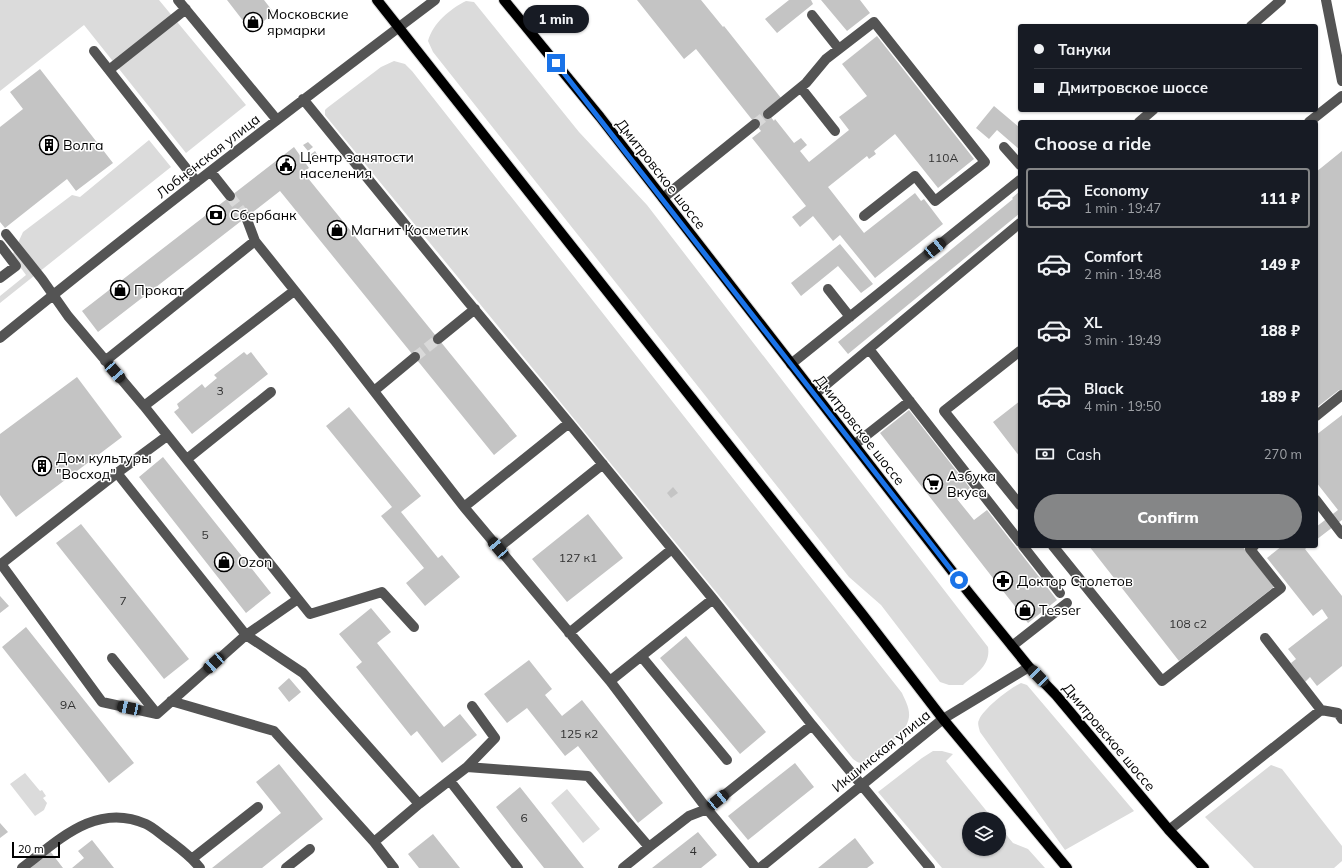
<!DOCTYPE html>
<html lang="en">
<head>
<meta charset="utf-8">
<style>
  :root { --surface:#171b24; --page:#242831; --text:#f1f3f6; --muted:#9ea1a6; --line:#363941; --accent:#858687 }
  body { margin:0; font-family:Mulish,sans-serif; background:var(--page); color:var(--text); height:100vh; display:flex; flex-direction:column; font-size:15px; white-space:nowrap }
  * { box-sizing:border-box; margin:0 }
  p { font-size:13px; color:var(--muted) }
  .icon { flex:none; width:22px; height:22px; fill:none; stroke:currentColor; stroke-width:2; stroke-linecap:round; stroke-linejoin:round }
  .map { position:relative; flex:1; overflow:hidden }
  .details { position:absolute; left:1018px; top:120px; width:300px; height:428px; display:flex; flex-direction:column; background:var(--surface); border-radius:4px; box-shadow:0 1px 3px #0004 }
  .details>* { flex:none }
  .top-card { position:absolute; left:1018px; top:24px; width:300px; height:88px; border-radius:4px; box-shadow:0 1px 3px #0004; display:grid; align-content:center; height:88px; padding:0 16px; background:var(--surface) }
  .controls { position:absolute; left:962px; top:812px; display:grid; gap:8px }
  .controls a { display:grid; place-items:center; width:44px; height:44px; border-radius:50%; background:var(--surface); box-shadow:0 1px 3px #0004; font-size:20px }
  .scale { position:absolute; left:12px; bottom:10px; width:48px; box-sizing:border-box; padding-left:4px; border:2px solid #000; border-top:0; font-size:11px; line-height:14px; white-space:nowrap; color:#000; -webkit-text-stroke:3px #fff; paint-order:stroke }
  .end { position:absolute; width:18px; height:18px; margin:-9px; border:5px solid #1a73e8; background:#fff; box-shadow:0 0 0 2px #fff }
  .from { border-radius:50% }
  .bubble { position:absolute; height:28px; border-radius:14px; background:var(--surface); box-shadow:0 1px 3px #0004; font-size:13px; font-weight:800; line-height:28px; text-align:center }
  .car { position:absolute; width:12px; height:24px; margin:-12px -6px; border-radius:5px; box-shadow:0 0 3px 1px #0007; background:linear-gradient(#222 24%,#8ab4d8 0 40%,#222 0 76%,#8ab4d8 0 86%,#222 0) }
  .top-card b { display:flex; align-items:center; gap:14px; height:38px; font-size:15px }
  .top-card b+b { border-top:1px solid var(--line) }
  .top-card i { width:10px; height:10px; background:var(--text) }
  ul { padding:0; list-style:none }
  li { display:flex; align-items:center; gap:12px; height:60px; margin:0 8px 6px; padding:0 8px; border:2px solid transparent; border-radius:4px }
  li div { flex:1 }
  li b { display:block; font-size:15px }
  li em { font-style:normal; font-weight:800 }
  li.active { border-color:var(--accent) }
  li>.icon { width:36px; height:36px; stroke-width:1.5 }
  h2 { padding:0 16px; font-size:18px; line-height:48px }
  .pay { display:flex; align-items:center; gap:10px; height:44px; padding:0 16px; font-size:15px }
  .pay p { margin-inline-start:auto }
  .button { display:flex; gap:8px; margin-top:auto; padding:8px 16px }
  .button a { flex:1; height:46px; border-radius:24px; background:var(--accent); color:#fff; font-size:16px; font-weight:800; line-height:46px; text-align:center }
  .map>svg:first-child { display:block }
  .green { fill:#dbdbdb }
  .building { fill:#c4c4c4 }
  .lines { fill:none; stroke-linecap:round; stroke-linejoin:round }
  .minor-tunnel { stroke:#d9d9d9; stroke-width:10; stroke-dasharray:10 5; stroke-linecap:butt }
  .major-casing { stroke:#dbdbdb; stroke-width:12 }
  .minor { stroke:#545454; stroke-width:10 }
  .major { stroke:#000; stroke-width:10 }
  .route { stroke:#1a73e8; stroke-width:5 }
  .labels { text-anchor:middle; stroke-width:3; stroke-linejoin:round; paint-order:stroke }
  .number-label { font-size:12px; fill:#313131 }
  .poi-label { font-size:14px; fill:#000; stroke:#fff; text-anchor:start }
  .street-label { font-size:14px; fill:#000; stroke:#fff }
</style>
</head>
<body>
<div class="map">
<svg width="1342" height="868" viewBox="0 0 1342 868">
  <rect width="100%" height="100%" fill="#fff"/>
  <path class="green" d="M0,0H159L246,105L186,153L84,25L0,91Z
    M466,1L474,2L579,132L647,205L988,647C991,666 975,674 963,685H949L940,682L881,605L849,577L433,52L428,41C433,23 450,9 466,1Z
    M394,61L405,64L412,71L902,693C905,700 910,708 909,717C907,735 879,751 866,761C860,764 858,763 853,759L325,115V110L327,108L381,67Z
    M149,140L171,167L0,303V296L26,275L12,256L23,232L72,195L80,197Z
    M1021,683L1027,685L1134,811L1065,850L980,732C979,728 977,723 979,720C983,709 1010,688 1021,683Z
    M933,751H942L953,754L946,761L993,819H969V849H999V826L1013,843L1028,849L1045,868H942L878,792L922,758Z
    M1271,765L1282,769L1342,846V861L1334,868H1254L1205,817Z
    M25,773L40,791L42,790L46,796L43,798L47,803L44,810L35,816L10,784Z
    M567,789L600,829L583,843L551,803Z"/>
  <path class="building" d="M227,0H264L274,13L251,31Z
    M637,0H701L723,27L724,26L781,98L765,110L774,121L775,119L794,143L801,138L807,145L800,151L809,162L849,130L839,117L867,96L842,64L877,36L974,159L938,188L895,134L874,151L876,154L869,159L867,156L828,187L864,233L915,193L921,201L924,199L943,224L875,278L840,235L833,241L813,216L800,227L792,217L806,206L752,138L761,131L696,49L684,59Z
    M789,0H811L813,4L777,33L765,19Z
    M821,0H860L870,13L847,31Z
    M40,69L113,163L76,191L67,179L5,228L0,222V127L23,109L10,92Z
    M994,106L1020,128V150L997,130L989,139L976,128Z
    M308,142L313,147L308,151L303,145Z
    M294,147L309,168L303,172L517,436L494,455L280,191L98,332L82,311Z
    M315,151L319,157L315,161L310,155Z
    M1342,151V394L1339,390L1316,408V172Z
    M1020,191V213L848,354L838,342L1013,199L1012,198Z
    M840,244L873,284L861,293L838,266L801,296L791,283Z
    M244,352L247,355L251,352L268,374L192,434L174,412L179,408L177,404L202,384L205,388L217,378L214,375Z
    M77,377L122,437L16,517L0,495V434Z
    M1020,401V457L993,422Z
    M349,407L421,496L401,512L438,558L442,555L460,577L425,606L406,583L424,568L381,516L392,507L326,426Z
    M909,410L970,488L957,499L974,520L987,510L1057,600L1028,623L880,433Z
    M1342,415V520L1316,540V527L1338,510L1316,482V435Z
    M163,457L271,593L246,613L139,477Z
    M673,487L678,493L671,498L667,493Z
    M588,514L623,558L567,602L532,559Z
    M81,524L189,659L164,679L56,543Z
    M1089,546H1242L1274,587L1179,661Z
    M1282,546H1309L1305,549L1342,596V666L1317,686L1310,677L1305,682L1291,663L1296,659L1288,649L1328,618L1322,609L1313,616L1267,558Z
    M0,596L9,606L0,613Z
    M371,608L391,632L377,643L444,727L460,714L477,735L442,763L417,731L411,736L356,667L362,662L339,634Z
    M26,627L134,763L109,783L2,647Z
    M686,636L766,732L740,754L660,658Z
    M529,660L552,689L545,695L562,716L582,700L663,803L638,823L578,746L565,756L527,708L507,723L484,694Z
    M289,678L301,692L289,702L278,688Z
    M795,763L814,787L748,840L728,816Z
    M279,764L323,819L262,868H212L281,813L256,782Z
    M520,787L584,868H544L513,829L496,807Z
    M0,823L8,832L0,838Z
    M698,832L717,855L701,868H652Z
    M433,834L460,868H419L408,854Z
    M855,838L874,863L867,868H818Z
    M92,840L114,868H72L84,858L78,851Z
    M50,851L63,868H28Z"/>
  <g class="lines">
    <path class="minor-tunnel" d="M755,124L768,114
      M230,196L246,217
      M415,357L438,339"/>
    <defs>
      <path id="major" d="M377,0L863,615L943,719L1067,868
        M504,0L600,117L969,593L1029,667L1056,695L1169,830L1204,868"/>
    </defs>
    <use href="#major" class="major-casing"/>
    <path class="minor" d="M178,0L277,120
      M1326,0L1342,81
      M812,15L839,49
      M1251,26L1281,0
      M94,51L197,182
      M109,70L186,9
      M801,88L835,131
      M303,99L465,298L569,423L713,599L812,725L930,868
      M768,114L806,83L826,59L874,22L985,162L935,201L915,176L864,216
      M1139,122L1153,110
      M1309,122L1342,96
      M1004,147L1020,165
      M211,172L230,196
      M663,198L755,124
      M246,217L255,241L335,341L464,507L610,681L707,809L756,868
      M6,234L42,279L68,316L144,406L310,614L382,592L414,627
      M0,245L16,266L0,278
      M828,289L850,317
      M0,338C142,222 289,110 435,0
      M438,339L475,309
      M869,349L1020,542
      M1020,351L944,411L1020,505
      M105,361L255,241
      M791,364L1020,180
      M374,391L415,357
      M815,394L1020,223
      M144,406L294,291
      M1316,416L1342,395
      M854,445L910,401
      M187,459L271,392
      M117,473L246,635L303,673L419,804
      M1316,500L1342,534
      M464,507L569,423
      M1023,546L1060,593
      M1053,546L1162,681L1281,588L1250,549L1254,546
      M498,548L603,464
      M569,633L672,549
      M1265,638L1321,710L1338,713L1342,719
      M1012,646L1067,603
      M641,656L727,760
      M112,658L157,714L102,702L1,564L117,473L167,436
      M610,681L713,599
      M171,701L274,731L374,842
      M157,714L246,635L298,599
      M467,767L495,738L472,706
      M450,781L518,868
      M1169,830L1321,710
      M193,858L258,807
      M22,868C59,840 96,802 146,824C153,827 160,834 166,838C179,848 191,856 200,868
      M286,868L310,849
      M394,868L374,842L419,804L467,767L588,776L649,847L689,816L707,809L812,725
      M623,868L649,847
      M760,868L943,719L1029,667"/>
    <use href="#major" class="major"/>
  </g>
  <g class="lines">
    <path class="route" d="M556,63L959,580"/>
  </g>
  <defs>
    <symbol id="shop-ring" viewBox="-11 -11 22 22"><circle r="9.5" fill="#fff" stroke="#000" stroke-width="1.5"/><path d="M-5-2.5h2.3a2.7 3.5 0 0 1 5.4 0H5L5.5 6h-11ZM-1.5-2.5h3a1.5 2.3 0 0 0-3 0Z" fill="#000"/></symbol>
    <symbol id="building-ring" viewBox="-11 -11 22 22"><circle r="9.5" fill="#fff" stroke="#000" stroke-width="1.5"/><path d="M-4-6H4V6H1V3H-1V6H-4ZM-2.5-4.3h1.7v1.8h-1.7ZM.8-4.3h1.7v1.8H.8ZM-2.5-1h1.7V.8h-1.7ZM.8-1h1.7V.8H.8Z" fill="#000"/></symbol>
    <symbol id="civic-ring" viewBox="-11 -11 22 22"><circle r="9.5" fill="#fff" stroke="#000" stroke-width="1.5"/><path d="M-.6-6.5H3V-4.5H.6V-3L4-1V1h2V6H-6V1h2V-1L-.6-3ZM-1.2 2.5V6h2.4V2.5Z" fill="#000"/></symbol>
    <symbol id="bank-ring" viewBox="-11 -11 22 22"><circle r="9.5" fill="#fff" stroke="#000" stroke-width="1.5"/><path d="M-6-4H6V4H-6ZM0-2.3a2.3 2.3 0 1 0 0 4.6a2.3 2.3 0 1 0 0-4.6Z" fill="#000"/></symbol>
    <symbol id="supermarket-ring" viewBox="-11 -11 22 22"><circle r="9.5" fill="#fff" stroke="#000" stroke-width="1.5"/><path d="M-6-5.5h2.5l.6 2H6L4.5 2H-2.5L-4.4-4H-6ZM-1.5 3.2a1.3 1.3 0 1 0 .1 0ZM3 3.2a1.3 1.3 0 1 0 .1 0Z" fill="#000"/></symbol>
    <symbol id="pharmacy-ring" viewBox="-11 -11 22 22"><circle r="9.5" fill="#fff" stroke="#000" stroke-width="1.5"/><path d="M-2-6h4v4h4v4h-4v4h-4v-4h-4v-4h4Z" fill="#000"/></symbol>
  </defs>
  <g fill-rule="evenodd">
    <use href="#shop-ring" x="242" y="11" width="22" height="22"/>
    <use href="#building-ring" x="38" y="134" width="22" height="22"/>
    <use href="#civic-ring" x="275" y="154" width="22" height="22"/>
    <use href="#bank-ring" x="205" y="204" width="22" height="22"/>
    <use href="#shop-ring" x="326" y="219" width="22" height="22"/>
    <use href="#shop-ring" x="109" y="279" width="22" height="22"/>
    <use href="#building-ring" x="31" y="455" width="22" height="22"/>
    <use href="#supermarket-ring" x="922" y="473" width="22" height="22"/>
    <use href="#shop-ring" x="213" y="551" width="22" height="22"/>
    <use href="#pharmacy-ring" x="992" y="570" width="22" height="22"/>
    <use href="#shop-ring" x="1014" y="599" width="22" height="22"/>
  </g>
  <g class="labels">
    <g class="number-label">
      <text x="943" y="162">110А</text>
      <text x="220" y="395">3</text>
      <text x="205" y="539">5</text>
      <text x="578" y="562">127 к1</text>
      <text x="123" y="605">7</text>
      <text x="1188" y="628">108 с2</text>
      <text x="68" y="709">9А</text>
      <text x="579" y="738">125 к2</text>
      <text x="524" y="822">6</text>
      <text x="693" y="855">4</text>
    </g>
    <g class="poi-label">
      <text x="267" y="19">Московские<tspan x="267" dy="16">ярмарки</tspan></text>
      <text x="63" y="150">Волга</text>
      <text x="300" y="162">Центр занятости<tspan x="300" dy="16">населения</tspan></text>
      <text x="230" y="220">Сбербанк</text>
      <text x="351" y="235">Магнит Косметик</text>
      <text x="134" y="295">Прокат</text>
      <text x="56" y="463">Дом культуры<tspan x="56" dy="16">"Восход"</tspan></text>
      <text x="947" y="481">Азбука<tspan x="947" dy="16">Вкуса</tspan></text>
      <text x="238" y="567">Ozon</text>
      <text x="1017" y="586">Доктор Столетов</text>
      <text x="1039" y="615">Tesser</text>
    </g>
    <g class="street-label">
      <text transform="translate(208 156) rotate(-38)" y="5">Лобненская улица</text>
      <text transform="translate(661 174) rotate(52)" y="5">Дмитровское шоссе</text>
      <text transform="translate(860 430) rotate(52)" y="5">Дмитровское шоссе</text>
      <text transform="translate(1109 737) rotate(50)" y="5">Дмитровское шоссе</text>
      <text transform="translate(881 751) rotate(-39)" y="5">Икшинская улица</text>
    </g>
  </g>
</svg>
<div class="controls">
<a><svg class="icon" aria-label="layers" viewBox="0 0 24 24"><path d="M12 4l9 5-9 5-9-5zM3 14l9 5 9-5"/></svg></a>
</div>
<div class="scale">20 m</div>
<i class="end from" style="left:959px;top:580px"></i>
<i class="end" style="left:556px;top:63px"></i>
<div class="bubble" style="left:523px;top:5px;width:66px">1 min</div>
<i class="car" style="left:935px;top:248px;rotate:51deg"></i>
<i class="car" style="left:115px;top:372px;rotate:139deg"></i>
<i class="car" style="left:498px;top:548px;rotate:320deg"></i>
<i class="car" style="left:214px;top:663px;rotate:228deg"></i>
<i class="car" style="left:1038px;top:676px;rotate:316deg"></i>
<i class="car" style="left:129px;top:708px;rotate:282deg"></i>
<i class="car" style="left:718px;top:800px;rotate:51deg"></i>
<div class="top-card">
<b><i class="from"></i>Тануки</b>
<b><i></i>Дмитровское шоссе</b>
</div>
<section class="details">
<h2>Choose a ride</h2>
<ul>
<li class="active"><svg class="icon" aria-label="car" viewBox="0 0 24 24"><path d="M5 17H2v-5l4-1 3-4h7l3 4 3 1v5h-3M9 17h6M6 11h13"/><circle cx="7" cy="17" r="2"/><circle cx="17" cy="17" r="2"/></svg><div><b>Economy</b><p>1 min · 19:47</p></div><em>111 ₽</em></li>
<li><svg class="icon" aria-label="car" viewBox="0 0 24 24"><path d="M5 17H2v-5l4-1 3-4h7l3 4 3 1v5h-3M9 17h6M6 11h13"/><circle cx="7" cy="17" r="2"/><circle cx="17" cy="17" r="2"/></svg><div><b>Comfort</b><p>2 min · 19:48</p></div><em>149 ₽</em></li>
<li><svg class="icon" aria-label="car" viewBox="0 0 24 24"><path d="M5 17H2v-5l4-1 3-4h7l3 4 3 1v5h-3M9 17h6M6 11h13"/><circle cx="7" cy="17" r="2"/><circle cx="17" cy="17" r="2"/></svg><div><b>XL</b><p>3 min · 19:49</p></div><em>188 ₽</em></li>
<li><svg class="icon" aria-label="car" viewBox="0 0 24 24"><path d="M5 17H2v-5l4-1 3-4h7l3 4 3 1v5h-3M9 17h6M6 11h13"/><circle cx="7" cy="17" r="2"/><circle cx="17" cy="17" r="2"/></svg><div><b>Black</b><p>4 min · 19:50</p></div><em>189 ₽</em></li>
</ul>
<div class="pay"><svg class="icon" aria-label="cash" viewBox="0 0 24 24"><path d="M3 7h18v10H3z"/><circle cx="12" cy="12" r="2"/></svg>Cash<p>270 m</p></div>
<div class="button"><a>Confirm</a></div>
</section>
</div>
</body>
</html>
